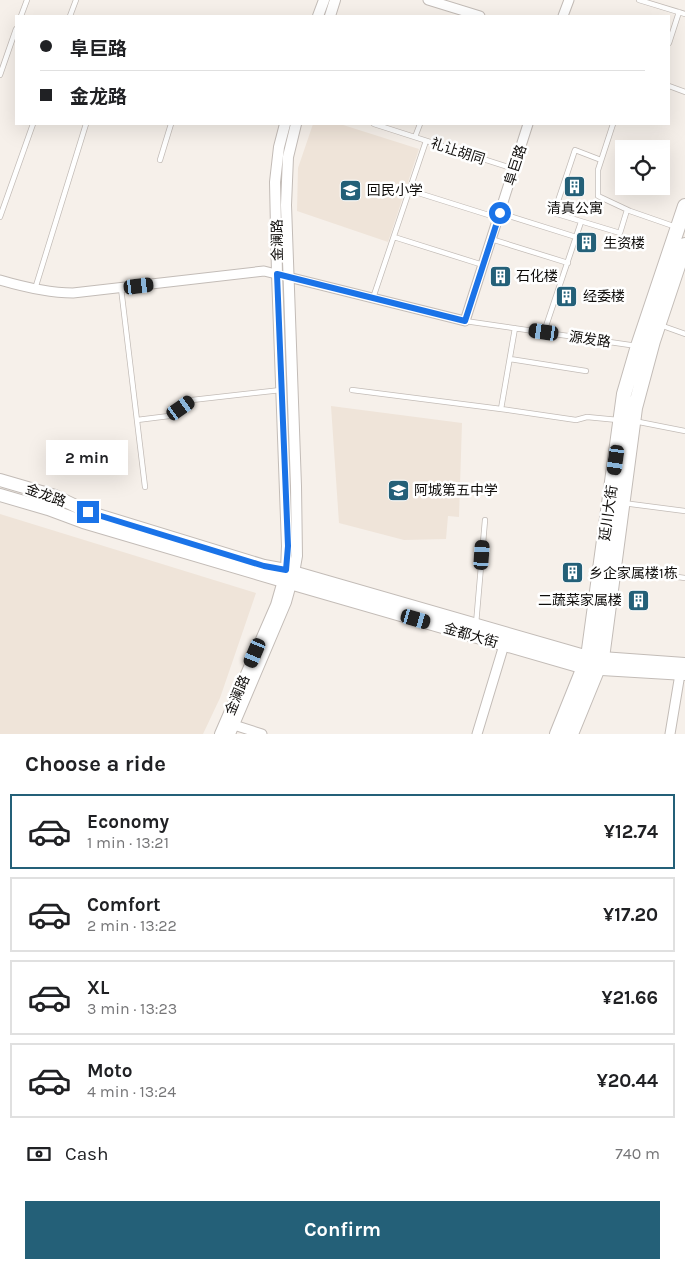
<!DOCTYPE html>
<html lang="en">
<head>
<meta charset="utf-8">
<style>
  :root { --surface:#fff; --page:#f2f2f2; --text:#202124; --muted:#757577; --line:#e0e0e0; --accent:#246078 }
  body { margin:0; font-family:Karla,"Noto Sans SC",sans-serif; background:var(--page); color:var(--text); height:100vh; display:flex; flex-direction:column; font-size:19px; white-space:nowrap }
  * { box-sizing:border-box; margin:0 }
  p { font-size:16px; color:var(--muted) }
  .icon { flex:none; width:28px; height:28px; fill:none; stroke:currentColor; stroke-width:2; stroke-linecap:round; stroke-linejoin:round }
  .map { position:relative; height:734px; overflow:hidden }
  .sheet { display:flex; flex-direction:column; background:var(--surface); flex:1 }
  .sheet>* { flex:none }
  .guide { position:absolute; left:15px; top:15px; width:655px; height:110px; border-radius:0px; box-shadow:0 5px 20px #0002; display:grid; align-content:center; height:110px; padding:0 25px; background:var(--surface) }
  .controls { position:absolute; left:615px; top:140px; display:grid; gap:10px }
  .controls a { display:grid; place-items:center; width:55px; height:55px; border-radius:0px; background:var(--surface); box-shadow:0 5px 20px #0002; font-size:25px }
  .end { position:absolute; width:22px; height:22px; margin:-11px; border:6px solid #1a73e8; background:#fff; box-shadow:0 0 0 2px #fff }
  .from { border-radius:50% }
  .bubble { position:absolute; height:35px; border-radius:0px; background:var(--surface); box-shadow:0 5px 20px #0002; font-size:16px; font-weight:700; line-height:35px; text-align:center }
  .car { position:absolute; width:15px; height:30px; margin:-15px -8px; border-radius:6px; box-shadow:0 0 4px 1px #0007; background:linear-gradient(#222 24%,#8ab4d8 0 40%,#222 0 76%,#8ab4d8 0 86%,#222 0) }
  .guide b { display:flex; align-items:center; gap:18px; height:48px; font-size:19px }
  .guide b+b { border-top:1px solid var(--line) }
  .guide i { width:12px; height:12px; background:var(--text) }
  ul { padding:0; list-style:none }
  li { display:flex; align-items:center; gap:15px; height:75px; margin:0 10px 8px; padding:0 15px; border:2px solid var(--line); border-radius:0px }
  li div { flex:1 }
  li b { display:block; font-size:19px }
  li em { font-style:normal; font-weight:700 }
  li.current { border-color:var(--accent) }
  li>.icon { width:45px; height:45px; stroke-width:1.5 }
  h2 { padding:0 25px; font-size:22px; line-height:60px }
  .pay { display:flex; align-items:center; gap:12px; height:55px; padding:0 25px; font-size:19px }
  .pay p { margin-inline-start:auto }
  .button { display:flex; gap:10px; margin-top:auto; padding:10px 25px }
  .button a { flex:1; height:58px; border-radius:0px; background:var(--accent); color:#fff; font-size:20px; font-weight:700; line-height:58px; text-align:center }
  .map>svg:first-child { display:block }
  .built { fill:#efe4d9 }
  .lines { fill:none; stroke-linecap:round; stroke-linejoin:round }
  .service-casing { stroke:#c3bcb7; stroke-width:6 }
  .minor-casing { stroke:#c3bcb7; stroke-width:11 }
  .tertiary-casing { stroke:#c3bcb7; stroke-width:12 }
  .secondary-casing { stroke:#c3bcb7; stroke-width:14 }
  .primary-casing { stroke:#c3bcb7; stroke-width:16 }
  .service { stroke:#fff; stroke-width:4.5 }
  .minor { stroke:#fff; stroke-width:9 }
  .tertiary { stroke:#fff; stroke-width:10 }
  .secondary { stroke:#fff; stroke-width:12 }
  .primary { stroke:#fff; stroke-width:14 }
  .route { stroke:#1a73e8; stroke-width:6 }
  .labels { text-anchor:middle; stroke-width:5; stroke-linejoin:round; paint-order:stroke }
  .street-label { font-size:14px; fill:#0f0d0b; stroke:#fff }
  .poi-label { font-size:14px; fill:#0f0d0b; stroke:#fff; text-anchor:start }
</style>
</head>
<body>
<div class="map">
<svg width="685" height="734" viewBox="0 0 685 734">
  <rect width="100%" height="100%" fill="#f6f0ea"/>
  <path class="built" d="M313,124H340L419,149L388,242L297,211L298,168Z
    M331,406L462,423L459,517L448,516L446,539L404,540L339,523Z
    M0,514L256,593L220,698L203,734H0Z"/>
  <g class="lines">
    <defs>
      <path id="service" d="M639,0L685,14
        M21,16L27,0
        M70,16L76,0
        M669,43L679,12
        M0,75L16,29
        M669,86L685,92
        M374,124L514,169
        M613,124L598,170V196L630,211L676,227
        M415,137L420,124
        M160,160L171,124
        M601,160L575,150L554,213L620,233L627,210
        M409,190L498,218
        M500,213L576,237
        M0,217L33,124
        M394,237L483,265
        M491,239L568,263
        M121,288L145,487
        M35,289L86,124
        M373,298L426,141
        M465,321L637,346
        M660,325L685,334
        M544,332L581,222
        M510,359L586,371
        M352,390L501,409L576,420L587,417L618,420
        M501,409L515,328
        M137,420L169,416L192,400L281,390
        M634,421L685,431
        M623,503L685,511
        M615,568L685,578
        M476,624L485,520"/>
      <path id="minor" d="M428,0L480,16
        M563,16L569,0
        M0,280C24,287 48,293 73,293L264,271L465,321L528,124
        M234,725L262,734
        M477,734L504,645
        M670,734L680,674"/>
      <path id="tertiary" d="M318,16L324,0
        M330,16L335,0
        M220,734L276,605L286,570L287,546L277,274L275,182L279,147L285,124
        M230,734L286,602L294,573L297,556L296,486L286,205L288,157L296,124"/>
      <path id="secondary" d="M0,480L55,496L88,512L264,566L286,570L588,657L685,664
        M0,495L48,509L83,522L283,581L585,668L685,674"/>
      <path id="primary" d="M557,734L588,657L624,394L638,346L685,206
        M571,734L602,658L635,408L653,341L685,245"/>
    </defs>
    <use href="#service" class="service-casing"/>
    <use href="#minor" class="minor-casing"/>
    <use href="#tertiary" class="tertiary-casing"/>
    <use href="#secondary" class="secondary-casing"/>
    <use href="#primary" class="primary-casing"/>
    <use href="#service" class="service"/>
    <use href="#minor" class="minor"/>
    <use href="#tertiary" class="tertiary"/>
    <use href="#secondary" class="secondary"/>
    <use href="#primary" class="primary"/>
  </g>
  <g class="lines">
    <path class="route" d="M88,512L264,566L286,570L288,546L277,274L465,321L500,213"/>
  </g>
  <defs>
    <symbol id="building-square" viewBox="-11 -11 22 22"><rect x="-9" y="-9" width="18" height="18" rx="4" fill="#246078" stroke="#fff"/><path d="M-4-6H4V6H1V3H-1V6H-4ZM-2.5-4.3h1.7v1.8h-1.7ZM.8-4.3h1.7v1.8H.8ZM-2.5-1h1.7V.8h-1.7ZM.8-1h1.7V.8H.8Z" fill="#fff"/></symbol>
    <symbol id="school-square" viewBox="-11 -11 22 22"><rect x="-9" y="-9" width="18" height="18" rx="4" fill="#246078" stroke="#fff"/><path d="M0-5L7-2L0 1L-7-2ZM-4 1L0 2.5L4 1V4Q0 6-4 4Z" fill="#fff"/></symbol>
  </defs>
  <g fill-rule="evenodd">
    <use href="#building-square" x="562" y="174" width="25" height="25"/>
    <use href="#school-square" x="338" y="178" width="25" height="25"/>
    <use href="#building-square" x="574" y="230" width="25" height="25"/>
    <use href="#building-square" x="488" y="264" width="25" height="25"/>
    <use href="#building-square" x="554" y="284" width="25" height="25"/>
    <use href="#school-square" x="386" y="478" width="25" height="25"/>
    <use href="#building-square" x="560" y="560" width="25" height="25"/>
    <use href="#building-square" x="626" y="588" width="25" height="25"/>
  </g>
  <g class="labels">
    <g class="street-label">
      <text transform="translate(458 151) rotate(18)" y="5">礼让胡同</text>
      <text transform="translate(515 165) rotate(-72)" y="5">阜巨路</text>
      <text transform="translate(277 240) rotate(-91)" y="5">金澜路</text>
      <text transform="translate(590 339) rotate(8)" y="5">源发路</text>
      <text transform="translate(46 495) rotate(20)" y="5">金龙路</text>
      <text transform="translate(608 513) rotate(-82)" y="5">延川大街</text>
      <text transform="translate(471 635) rotate(16)" y="5">金都大街</text>
      <text transform="translate(237 695) rotate(-67)" y="5">金澜路</text>
    </g>
    <g class="poi-label">
      <text x="367" y="195">回民小学</text>
      <text x="575" y="213" text-anchor="middle">清真公寓</text>
      <text x="603" y="248">生资楼</text>
      <text x="516" y="281">石化楼</text>
      <text x="583" y="301">经委楼</text>
      <text x="414" y="495">阿城第五中学</text>
      <text x="589" y="578">乡企家属楼1栋</text>
      <text x="622" y="605" text-anchor="end">二蔬菜家属楼</text>
    </g>
  </g>
</svg>
<div class="controls">
<a><svg class="icon" aria-label="locate" viewBox="0 0 24 24"><circle cx="12" cy="12" r="6"/><path d="M12 2v4M12 18v4M2 12h4M18 12h4"/></svg></a>
</div>
<i class="end from" style="left:500px;top:213px"></i>
<i class="end" style="left:88px;top:512px"></i>
<div class="bubble" style="left:46px;top:440px;width:82px">2 min</div>
<i class="car" style="left:139px;top:286px;rotate:83deg"></i>
<i class="car" style="left:544px;top:332px;rotate:278deg"></i>
<i class="car" style="left:181px;top:408px;rotate:55deg"></i>
<i class="car" style="left:616px;top:460px;rotate:188deg"></i>
<i class="car" style="left:482px;top:555px;rotate:4deg"></i>
<i class="car" style="left:416px;top:619px;rotate:106deg"></i>
<i class="car" style="left:255px;top:653px;rotate:203deg"></i>
<div class="guide">
<b><i class="from"></i>阜巨路</b>
<b><i></i>金龙路</b>
</div>
</div>
<section class="sheet">
<h2>Choose a ride</h2>
<ul>
<li class="current"><svg class="icon" aria-label="car" viewBox="0 0 24 24"><path d="M5 17H2v-5l4-1 3-4h7l3 4 3 1v5h-3M9 17h6M6 11h13"/><circle cx="7" cy="17" r="2"/><circle cx="17" cy="17" r="2"/></svg><div><b>Economy</b><p>1 min · 13:21</p></div><em>¥12.74</em></li>
<li><svg class="icon" aria-label="car" viewBox="0 0 24 24"><path d="M5 17H2v-5l4-1 3-4h7l3 4 3 1v5h-3M9 17h6M6 11h13"/><circle cx="7" cy="17" r="2"/><circle cx="17" cy="17" r="2"/></svg><div><b>Comfort</b><p>2 min · 13:22</p></div><em>¥17.20</em></li>
<li><svg class="icon" aria-label="car" viewBox="0 0 24 24"><path d="M5 17H2v-5l4-1 3-4h7l3 4 3 1v5h-3M9 17h6M6 11h13"/><circle cx="7" cy="17" r="2"/><circle cx="17" cy="17" r="2"/></svg><div><b>XL</b><p>3 min · 13:23</p></div><em>¥21.66</em></li>
<li><svg class="icon" aria-label="car" viewBox="0 0 24 24"><path d="M5 17H2v-5l4-1 3-4h7l3 4 3 1v5h-3M9 17h6M6 11h13"/><circle cx="7" cy="17" r="2"/><circle cx="17" cy="17" r="2"/></svg><div><b>Moto</b><p>4 min · 13:24</p></div><em>¥20.44</em></li>
</ul>
<div class="pay"><svg class="icon" aria-label="cash" viewBox="0 0 24 24"><path d="M3 7h18v10H3z"/><circle cx="12" cy="12" r="2"/></svg>Cash<p>740 m</p></div>
<div class="button"><a>Confirm</a></div>
</section>
</body>
</html>
